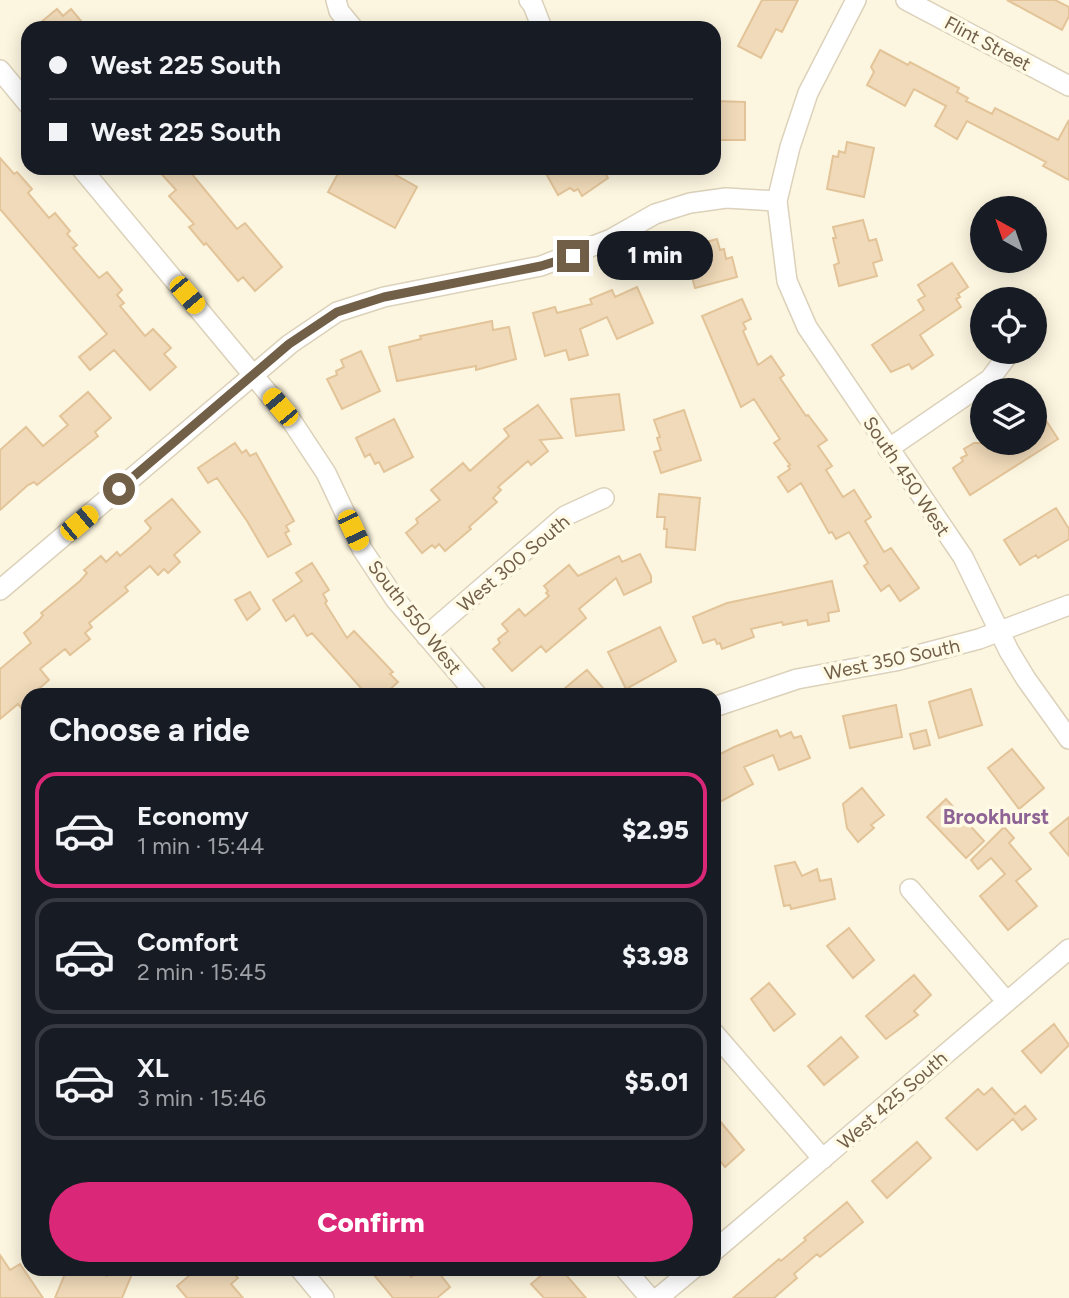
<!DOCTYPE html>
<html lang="en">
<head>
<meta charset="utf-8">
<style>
  :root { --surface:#171b24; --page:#20242c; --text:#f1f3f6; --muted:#9ea1a6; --line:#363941; --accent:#db2777 }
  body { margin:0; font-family:Figtree,sans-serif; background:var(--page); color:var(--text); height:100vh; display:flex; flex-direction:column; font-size:26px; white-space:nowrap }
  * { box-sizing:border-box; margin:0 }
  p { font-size:23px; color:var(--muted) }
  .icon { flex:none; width:38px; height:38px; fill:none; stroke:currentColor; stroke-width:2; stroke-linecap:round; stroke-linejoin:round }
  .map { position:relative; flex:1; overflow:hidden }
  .drawer { position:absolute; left:21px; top:688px; width:700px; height:588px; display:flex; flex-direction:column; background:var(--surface); border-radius:21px; box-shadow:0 4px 18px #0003 }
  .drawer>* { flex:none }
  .guide { position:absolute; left:21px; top:21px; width:700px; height:154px; border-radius:21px; box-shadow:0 4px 18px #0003; display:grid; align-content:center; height:154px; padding:0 28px; background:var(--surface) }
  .needle { width:46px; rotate:320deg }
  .fabs { position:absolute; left:970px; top:196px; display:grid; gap:14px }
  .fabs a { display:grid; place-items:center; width:77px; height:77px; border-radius:50%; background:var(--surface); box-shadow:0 4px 18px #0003; font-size:35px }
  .end { position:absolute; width:32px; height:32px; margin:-16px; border:9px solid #725f48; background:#fff; box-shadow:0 0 0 4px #fff }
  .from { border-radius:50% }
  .bubble { position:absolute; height:49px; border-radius:24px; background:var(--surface); box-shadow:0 4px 18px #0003; font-size:23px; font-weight:800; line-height:49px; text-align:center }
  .car { position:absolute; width:21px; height:42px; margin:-21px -10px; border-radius:9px; box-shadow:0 0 5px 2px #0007; background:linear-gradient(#f5c518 24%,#345 0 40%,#f5c518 0 76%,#345 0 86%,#f5c518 0) }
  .guide b { display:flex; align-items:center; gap:24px; height:66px; font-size:26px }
  .guide b+b { border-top:2px solid var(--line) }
  .guide i { width:18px; height:18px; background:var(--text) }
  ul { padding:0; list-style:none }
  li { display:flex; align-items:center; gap:21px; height:116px; margin:0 14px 10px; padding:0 14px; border:4px solid var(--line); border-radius:21px }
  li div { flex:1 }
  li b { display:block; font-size:26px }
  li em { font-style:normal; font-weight:800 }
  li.current { border-color:var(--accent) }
  li>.icon { width:63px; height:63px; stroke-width:1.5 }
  h2 { padding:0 28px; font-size:32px; line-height:84px }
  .primary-button { display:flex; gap:14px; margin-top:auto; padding:14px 28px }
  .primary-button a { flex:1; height:80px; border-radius:42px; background:var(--accent); color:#fff; font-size:28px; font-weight:800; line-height:80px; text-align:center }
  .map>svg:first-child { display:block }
  .building { fill:#f0dab9; stroke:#e3c499; stroke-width:2 }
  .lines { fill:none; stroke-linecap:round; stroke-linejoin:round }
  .minor-casing { stroke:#dcd1ba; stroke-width:22 }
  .minor { stroke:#fff; stroke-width:19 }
  .route { stroke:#725f48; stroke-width:9 }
  .labels { text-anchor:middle; stroke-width:7; stroke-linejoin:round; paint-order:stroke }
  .street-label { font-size:19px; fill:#725f48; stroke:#fffae6 }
  .neighbourhood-label { font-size:21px; font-weight:bold; fill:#8e6495; stroke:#fffae6 }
</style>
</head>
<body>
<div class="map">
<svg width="1069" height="1298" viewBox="0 0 1069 1298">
  <rect width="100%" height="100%" fill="#fcf6e0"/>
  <path class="building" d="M762,0H798L782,32L776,29L761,58L738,46Z
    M1007,0H1055L1069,7V16L1062,30Z
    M57,9L63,16L71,9L87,28H34Z
    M880,50L908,65L910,62L959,88L957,92L968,98L966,101L992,114L995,108L1058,140L1069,120V180L1043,166L1046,162L967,121L957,139L935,126L946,106L914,89L905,106L867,85L874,72L871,67Z
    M714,101L745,102V140H714Z
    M847,142L874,148L864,197L827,189L833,156L838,157L839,151L845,153Z
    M0,158L14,174L17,172L32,189L28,193L49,218L55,213L70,231L67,234L77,245L73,248L99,278L107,272L122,290L117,295L124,303L120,306L145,336L153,329L171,348L164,354L176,367L150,390L114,350L90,370L79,357L107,334L0,209Z
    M156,168H187L237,229L245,223L282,267L255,291L243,277L238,281L206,243L204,245L189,227L194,224L169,196L176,190Z
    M341,168H383L417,187L395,228L328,192Z
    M543,168H602L608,178L582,196L578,189L574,191L570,188L558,195Z
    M863,220L869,241L876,239L882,260L873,263L877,276L839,286L834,265L839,263L833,238H836L833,227Z
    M717,239L720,250L724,249L726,259L732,257L737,277L695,288L684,248Z
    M952,263L968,287L958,294L960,297L956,299L961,307L920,335L933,355L912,369L909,364L891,372L872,345L924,310L918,300L925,296L918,285Z
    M637,287L653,323L617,339L607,317L580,329L588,355L569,360L566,350L545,356L533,313L555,307L557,313L592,304L590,299L612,290L615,297Z
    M742,299L751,319L743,323L746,329L743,331L758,365L771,356L784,375L780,378L806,416L808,415L827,440L818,446L832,466L826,470L843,497L854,490L871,517L865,521L884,552L891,548L919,588L900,601L889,585L881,591L864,566L868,563L849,532L836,539L832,532L829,533L801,483L788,492L778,477L790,469L788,466L790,465L774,443L780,439L754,399L741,407L702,316Z
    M492,321L493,330L509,327L516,359L476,370V366L397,381L389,347L421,339L420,336Z
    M361,351L380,391L342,409L327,379L337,375L336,371L344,367L341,360Z
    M88,392L111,418L95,432L98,436L37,485L34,482L28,485L0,510V450L26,427L43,446L68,425L60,416Z
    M619,394L624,430L576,436L571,399Z
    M1034,402L1058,439L970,495L953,468L963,461L961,458L967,455L964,449L974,443H1034Z
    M538,405L562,438L540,440L548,451L531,465L528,461L498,487L501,490L493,498L497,502L469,527L471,529L445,551L439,544L435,548L432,545L422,553L406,533L418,523L416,519L440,500L431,490L463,463L470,471L509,436L504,429Z
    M684,410L701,460L661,473L654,452L661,450L657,438L660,437L654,420Z
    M394,419L413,457L384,472L379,462L375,464L370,454L365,457L356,438Z
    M235,443L242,453L246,450L250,456L256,453L294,521L286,526L289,531L285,533L291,544L268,557L247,521L217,478L208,483L198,468Z
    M659,494L700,498L695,550L666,547L667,529H664L665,517H657Z
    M172,499L200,532L174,555L180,562L168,573L164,569L158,575L150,566L125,587L128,591L89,623L92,627L85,633L90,639L70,655L65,649L40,669L49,680L32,695H28V716L18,704L0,719V669L31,643L24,633L39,620L43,615L41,613L80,581L87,573L84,570L101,556L106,562L117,552L120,556L148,532L151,528L145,521Z
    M1056,508L1069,529V539L1038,558L1036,555L1020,565L1004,540Z
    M640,554L651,576V582L624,595L616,578L579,609L586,618L546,652L541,646L512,671L493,649L500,643L498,639L508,631L502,624L519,609L525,616L549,596L546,593L548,591L544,586L569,565L578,576L619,556L622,562Z
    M312,563L329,590L323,594L327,601L325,603L347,638L354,631L393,672L390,674L398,682L384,695H355L361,688L312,633L307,636L294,615L286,621L273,600L302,581L296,573Z
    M832,581L839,611L828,613L829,621L808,625L807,620L783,625L782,622L751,629L754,637L722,649L720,643L717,644L715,639L703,643L693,617L727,603Z
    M250,592L260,609L247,620L235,600Z
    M660,627L676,661L626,689L608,652Z
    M587,670L609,695H557L577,678Z
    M971,689L982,725L939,738L929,702Z
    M896,705L902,737L850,748L843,716Z
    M777,730L780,737L791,732L794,738L801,736L810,758L779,770L773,755L744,767L753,784L714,805V757L734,747Z
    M926,730L930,745L914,749L910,734Z
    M1012,749L1044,788L1019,809L988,768Z
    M862,788L884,815L871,825L874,828L858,842L847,828L843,804Z
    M946,799L984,841L966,858L927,817Z
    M1069,817V856L1050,833Z
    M1004,827L1014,838L1009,843L1031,869L1016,881L1037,906L1008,930L980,896L1005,874L991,858L978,869L971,860Z
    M795,862L802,876L817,869L820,881L831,879L835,899L791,909L790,905L784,906L775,866Z
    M849,928L874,960L853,978L827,946Z
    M914,975L931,995L914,1011L918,1015L886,1039L866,1016Z
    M769,983L795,1014L774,1031L751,999Z
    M1054,1024L1069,1045L1041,1073L1022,1051Z
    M841,1037L858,1057L824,1085L808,1066Z
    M992,1088L1015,1114L1025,1106L1036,1119L1022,1130L1013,1119L977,1150L946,1118L978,1089L984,1095Z
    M714,1114L744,1150L725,1167L714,1154Z
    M917,1142L931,1158L887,1198L872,1181Z
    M847,1202L863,1222L820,1257L817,1254L794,1274L797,1278L774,1298H733L779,1259L781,1261L806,1240L804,1238Z
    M0,1255L10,1270L20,1264L43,1298H0Z
    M67,1269H90L107,1276L110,1269H120L132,1274L122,1298H55Z
    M197,1269H230L238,1278L231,1284L243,1298H187L177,1286Z
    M369,1269H404L411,1277L421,1269H436L450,1287L437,1298H393Z
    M549,1269H561L586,1298H544L531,1284Z"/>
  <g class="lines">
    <defs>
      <path id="minor" d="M336,0L339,11L353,28
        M529,0L533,5L542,28
        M856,0L808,93L790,147L777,201L787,281L807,327L963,557L1009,651L1026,679L1069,739
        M906,0L1069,86
        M0,70L28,104
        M81,168L293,423L326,473L362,549L395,599L477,695
        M888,449L990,379L1010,352
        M0,590L290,344L337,312L384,297L541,266L611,239L655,214L690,203L726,198L777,201
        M426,636L565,516L604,498
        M714,707L797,679L895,661L979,639L1069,605
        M910,889L1007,1002
        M714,1033L823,1159
        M714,1251L1069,949
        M300,1269L324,1298
        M625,1269L650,1298
        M658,1298L693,1269"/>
    </defs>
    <use href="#minor" class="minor-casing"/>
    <use href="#minor" class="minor"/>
  </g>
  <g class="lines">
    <path class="route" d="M119,489L289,344L337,312L384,297L541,266L573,256"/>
  </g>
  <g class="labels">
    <g class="street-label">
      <text transform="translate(988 43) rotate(28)" y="7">Flint Street</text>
      <text transform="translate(907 476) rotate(56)" y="7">South 450 West</text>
      <text transform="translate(513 563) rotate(-40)" y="7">West 300 South</text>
      <text transform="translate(415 617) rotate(52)" y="7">South 550 West</text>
      <text transform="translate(892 659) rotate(-12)" y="7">West 350 South</text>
      <text transform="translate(892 1100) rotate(-41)" y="7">West 425 South</text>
    </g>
    <g class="neighbourhood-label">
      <text x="996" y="824">Brookhurst</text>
    </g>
  </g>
</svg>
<div class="fabs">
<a><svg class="needle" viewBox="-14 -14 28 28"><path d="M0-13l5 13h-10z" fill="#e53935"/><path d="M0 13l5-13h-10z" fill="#9ea1a6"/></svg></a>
<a><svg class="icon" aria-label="locate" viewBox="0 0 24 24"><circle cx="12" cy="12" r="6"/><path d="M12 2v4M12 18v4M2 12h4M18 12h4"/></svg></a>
<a><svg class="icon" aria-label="layers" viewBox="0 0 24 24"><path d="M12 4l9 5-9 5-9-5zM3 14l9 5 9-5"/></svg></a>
</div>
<i class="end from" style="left:119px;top:489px"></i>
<i class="end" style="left:573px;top:256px"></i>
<div class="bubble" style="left:597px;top:231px;width:116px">1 min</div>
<i class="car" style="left:187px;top:295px;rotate:140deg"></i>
<i class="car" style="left:280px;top:407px;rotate:320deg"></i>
<i class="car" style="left:79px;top:523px;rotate:50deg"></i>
<i class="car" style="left:353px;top:530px;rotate:155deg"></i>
<div class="guide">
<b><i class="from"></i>West 225 South</b>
<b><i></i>West 225 South</b>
</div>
<section class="drawer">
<h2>Choose a ride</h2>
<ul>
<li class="current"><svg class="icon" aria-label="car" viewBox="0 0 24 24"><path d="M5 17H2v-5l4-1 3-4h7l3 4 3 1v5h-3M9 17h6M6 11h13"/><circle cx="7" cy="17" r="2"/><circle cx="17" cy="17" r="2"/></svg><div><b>Economy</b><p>1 min · 15:44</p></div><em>$2.95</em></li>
<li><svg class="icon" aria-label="car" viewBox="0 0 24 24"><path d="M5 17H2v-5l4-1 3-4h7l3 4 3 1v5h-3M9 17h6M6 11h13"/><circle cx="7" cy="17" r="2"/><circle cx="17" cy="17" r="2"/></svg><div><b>Comfort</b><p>2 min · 15:45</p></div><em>$3.98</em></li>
<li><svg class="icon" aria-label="car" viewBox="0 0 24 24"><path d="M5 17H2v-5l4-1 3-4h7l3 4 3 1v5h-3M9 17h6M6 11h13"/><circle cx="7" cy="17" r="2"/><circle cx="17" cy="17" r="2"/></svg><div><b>XL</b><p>3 min · 15:46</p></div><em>$5.01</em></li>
</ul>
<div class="primary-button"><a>Confirm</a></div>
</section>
</div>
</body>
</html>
